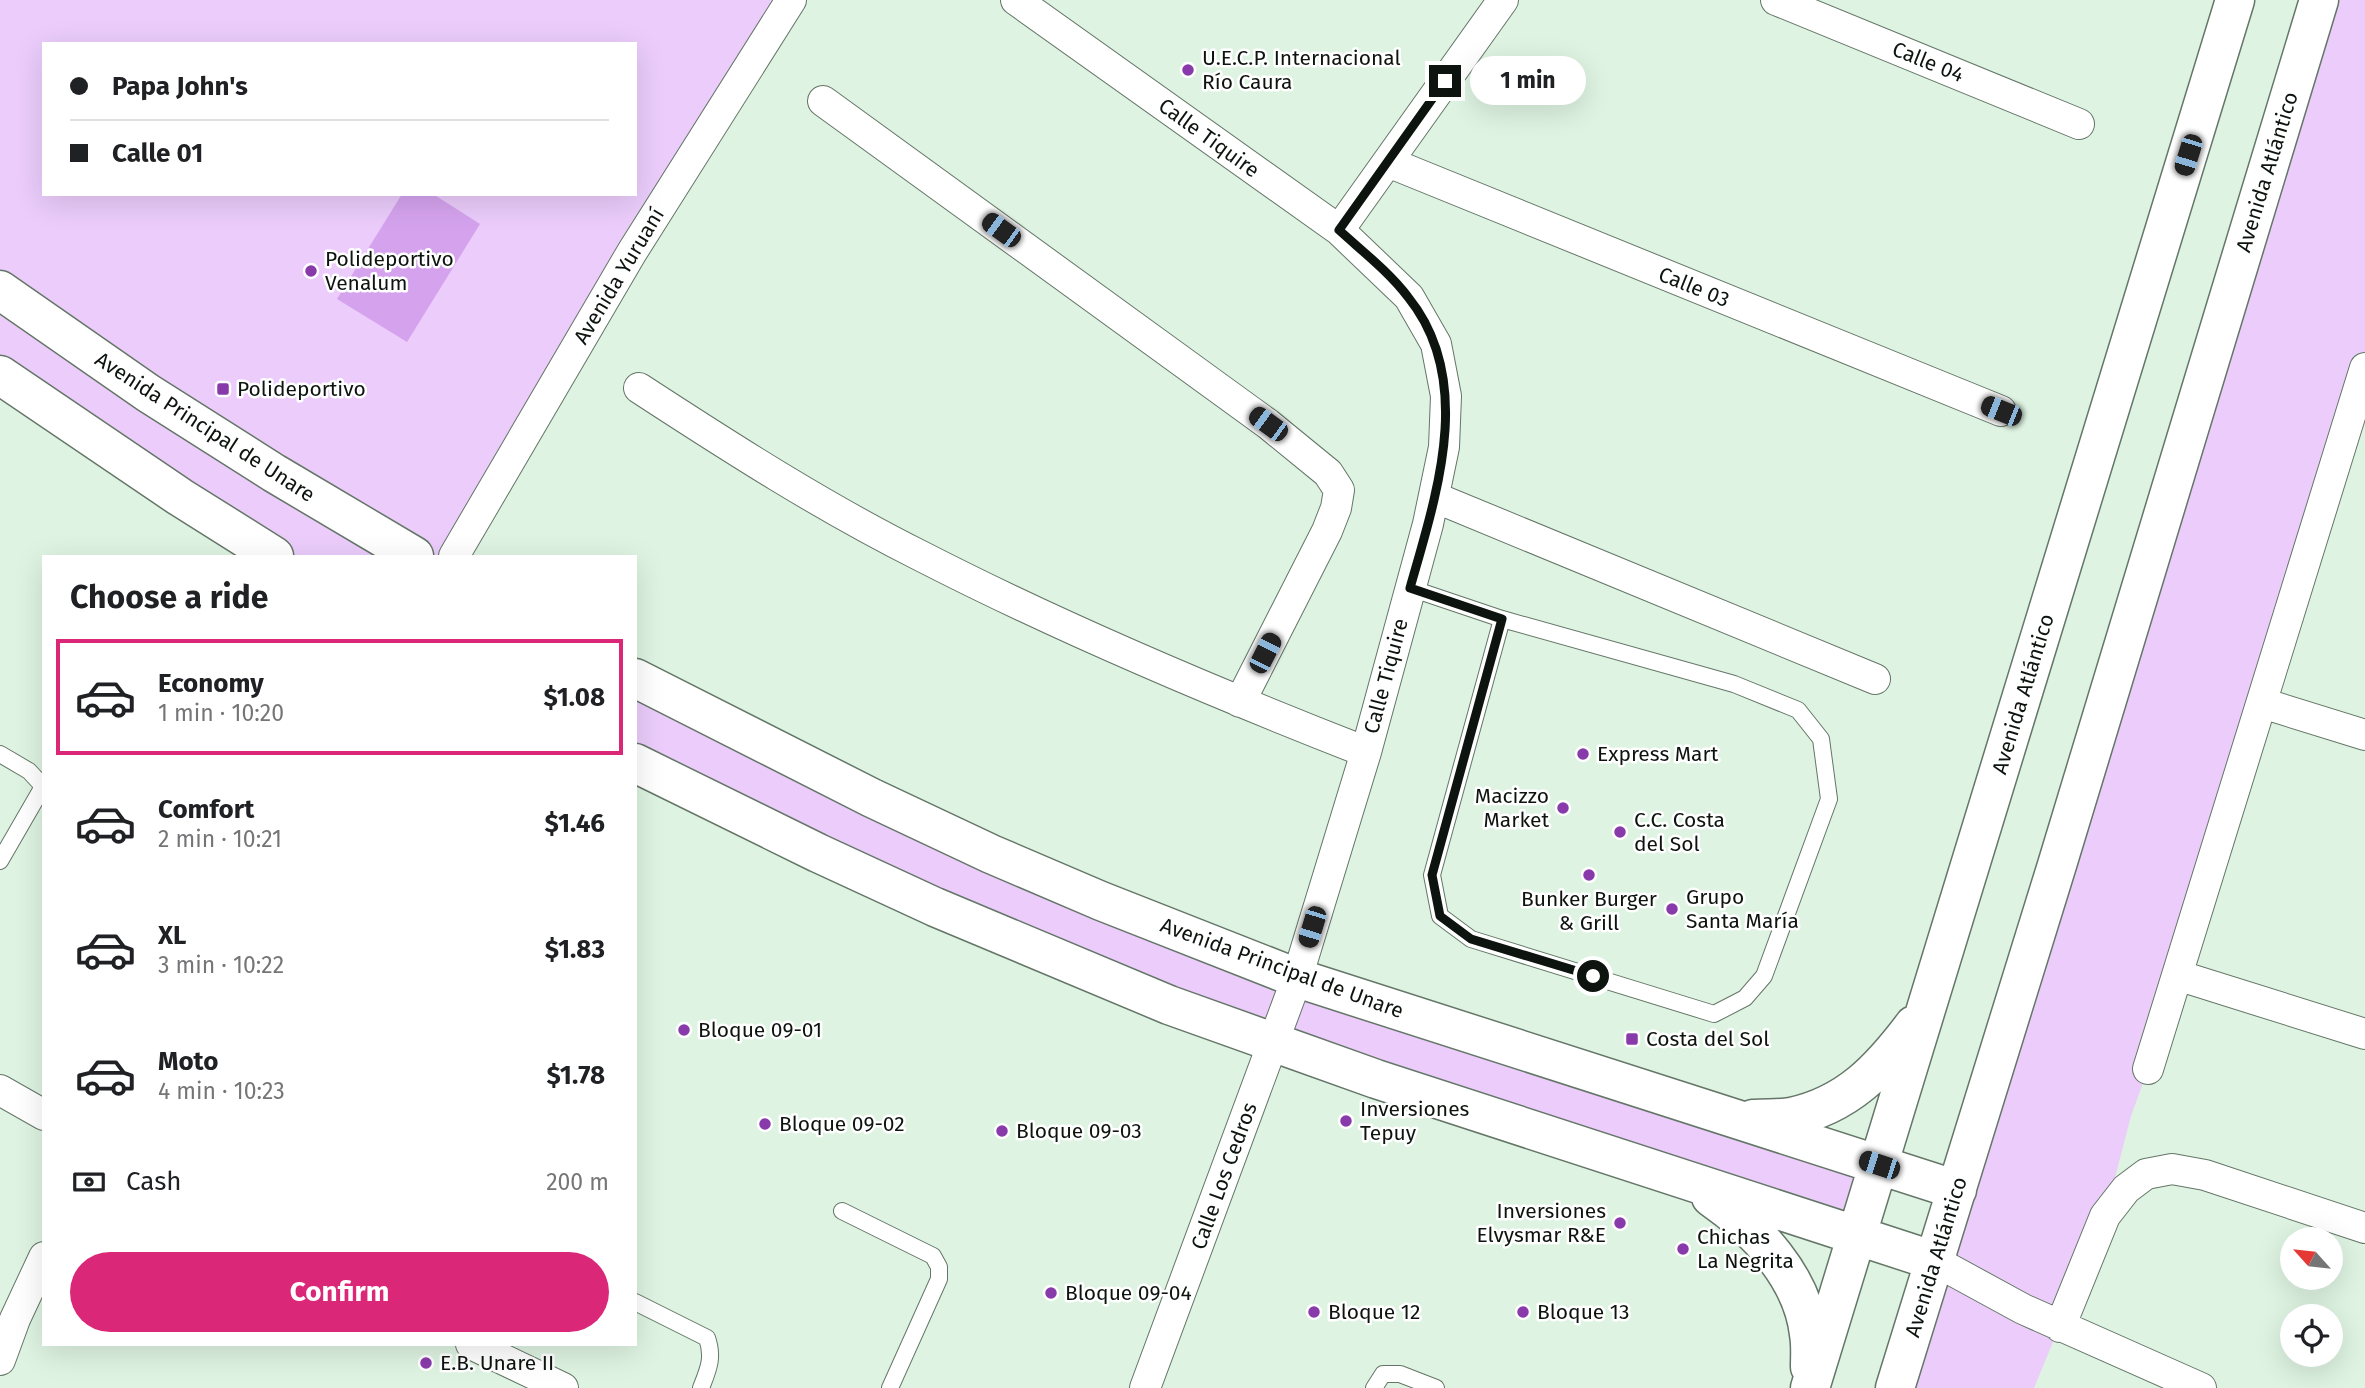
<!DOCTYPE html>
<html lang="en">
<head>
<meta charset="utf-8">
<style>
  :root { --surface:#fff; --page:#f2f2f2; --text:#202124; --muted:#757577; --line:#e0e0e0; --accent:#db2777 }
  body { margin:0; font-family:"Fira Sans",sans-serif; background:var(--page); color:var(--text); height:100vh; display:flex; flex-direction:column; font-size:26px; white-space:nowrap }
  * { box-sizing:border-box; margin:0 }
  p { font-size:23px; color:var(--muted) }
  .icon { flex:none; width:38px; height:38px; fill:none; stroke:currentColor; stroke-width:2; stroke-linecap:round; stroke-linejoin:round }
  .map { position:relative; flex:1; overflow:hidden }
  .drawer { position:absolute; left:42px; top:555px; width:595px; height:791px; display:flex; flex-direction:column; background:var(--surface); border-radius:0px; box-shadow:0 7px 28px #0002 }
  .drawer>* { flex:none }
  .hud { position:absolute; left:42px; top:42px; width:595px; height:154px; border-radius:0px; box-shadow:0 7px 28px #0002; display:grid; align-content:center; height:154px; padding:0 28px; background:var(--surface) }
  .needle { width:46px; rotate:297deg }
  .controls { position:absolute; left:2280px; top:1227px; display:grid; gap:14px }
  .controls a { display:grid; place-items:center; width:63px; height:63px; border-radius:50%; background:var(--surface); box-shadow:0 7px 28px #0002; font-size:35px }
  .end { position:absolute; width:32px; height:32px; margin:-16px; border:9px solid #0d140f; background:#fff; box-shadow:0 0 0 4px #fff }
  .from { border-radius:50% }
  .bubble { position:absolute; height:49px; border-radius:24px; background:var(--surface); box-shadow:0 7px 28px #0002; font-size:23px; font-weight:700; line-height:49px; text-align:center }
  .car { position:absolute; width:21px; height:42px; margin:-21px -10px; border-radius:9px; box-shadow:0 0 5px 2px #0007; background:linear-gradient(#222 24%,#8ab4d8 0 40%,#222 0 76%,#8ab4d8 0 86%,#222 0) }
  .hud b { display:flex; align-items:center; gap:24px; height:66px; font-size:26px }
  .hud b+b { border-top:2px solid var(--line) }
  .hud i { width:18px; height:18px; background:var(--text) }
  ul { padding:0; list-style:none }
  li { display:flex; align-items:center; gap:21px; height:116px; margin:0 14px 10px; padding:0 14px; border:4px solid transparent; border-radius:0px }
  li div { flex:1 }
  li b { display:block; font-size:26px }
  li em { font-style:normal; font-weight:700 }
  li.current { border-color:var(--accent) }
  li>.icon { width:63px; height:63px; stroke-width:1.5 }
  h2 { padding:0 28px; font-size:32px; line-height:84px }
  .pay { display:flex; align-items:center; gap:18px; height:77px; padding:0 28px; font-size:26px }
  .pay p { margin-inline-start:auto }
  .cta { display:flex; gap:14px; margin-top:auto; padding:14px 28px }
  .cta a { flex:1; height:80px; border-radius:42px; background:var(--accent); color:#fff; font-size:28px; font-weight:700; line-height:80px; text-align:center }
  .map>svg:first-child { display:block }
  .green { fill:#ebccfb; fill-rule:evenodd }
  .water { fill:#d5a3ee }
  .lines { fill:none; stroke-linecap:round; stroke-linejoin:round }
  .lane-casing { stroke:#647667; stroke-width:18 }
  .street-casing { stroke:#647667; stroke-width:32 }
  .secondary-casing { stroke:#647667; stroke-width:41 }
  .lane { stroke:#fff; stroke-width:16 }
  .street { stroke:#fff; stroke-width:30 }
  .secondary { stroke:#fff; stroke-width:38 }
  .route { stroke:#0d140f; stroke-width:9 }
  .poi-dot { fill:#893aaa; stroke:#fff; stroke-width:2.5 }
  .labels { text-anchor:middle; stroke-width:5; stroke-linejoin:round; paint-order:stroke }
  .poi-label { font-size:21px; fill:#0d140f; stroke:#fff; text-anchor:start }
  .street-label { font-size:21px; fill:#0d140f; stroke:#fff }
</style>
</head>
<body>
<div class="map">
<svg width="2365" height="1388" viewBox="0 0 2365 1388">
  <rect width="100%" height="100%" fill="#def3e2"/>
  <path class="green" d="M0,0H791L454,556H274L0,375ZM44,44H635V194H44Z
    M2319,0H2365V368L2148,1069L2131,1116L2105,1216L2034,1388H1895Z
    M635,678L991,854L1879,1165L1857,1236L1376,1079L635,763Z"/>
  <path class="water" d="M402,194H433L480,224L407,342L337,299Z"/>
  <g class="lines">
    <defs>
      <path id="lane" d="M1410,588L1502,619L1734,684L1798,710L1821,739L1829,799L1764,976L1745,998L1714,1014L1471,939L1440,916L1432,875L1502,619
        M0,754L29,771L41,784V790L0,861
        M842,1211L933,1256L939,1267V1279L890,1388
        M635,1302L707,1338C714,1358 708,1370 701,1388
        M1374,1388L1383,1374H1400L1436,1388"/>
      <path id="street" d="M1016,0L1339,230L1409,297L1436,344L1446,396L1444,447L1428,524L1366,752L1297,978L1145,1388
        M1776,0L2079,124
        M823,101L1268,424L1328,473L1339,490L1336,508L1327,531L1240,702
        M1388,162L2001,411
        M1339,230L1503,0
        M639,388C731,448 823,507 921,556C1065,630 1215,693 1366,752
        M1434,497L1875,679
        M454,556L632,252L791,0
        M2262,703L2365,735
        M2177,975L2365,1034
        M2148,1069L2365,368
        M0,1090L44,1115
        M1935,1261L2023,1309L2201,1388
        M2060,1327L2105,1216L2126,1189L2146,1174L2172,1169L2205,1175L2365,1228
        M471,1344L563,1388
        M0,1360L15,1319L44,1257"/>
      <path id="secondary" d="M0,290L148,393L274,473L414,556
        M0,375L180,497L274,556
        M635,678L872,798L991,854L1101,901L1297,978L1957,1190
        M635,763L818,853L935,907L1169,1005L1376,1079L1935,1261
        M1753,1119C1766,1118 1779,1119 1791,1117C1848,1105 1881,1069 1914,1025
        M1711,1197C1756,1228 1803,1278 1809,1334C1811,1345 1810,1356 1810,1367
        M1810,1388L2235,0
        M1895,1388L2057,865L2319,0"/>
    </defs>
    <use href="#lane" class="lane-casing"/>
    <use href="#street" class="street-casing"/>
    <use href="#secondary" class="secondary-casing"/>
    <use href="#lane" class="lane"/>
    <use href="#street" class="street"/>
    <use href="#secondary" class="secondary"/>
  </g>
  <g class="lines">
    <path class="route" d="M1445,81L1339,230C1362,251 1389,272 1408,297C1476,381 1436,496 1410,588L1502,619L1432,875L1440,916L1471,939L1593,976"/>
  </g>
  <g class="poi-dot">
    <circle cx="1188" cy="70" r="7"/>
    <circle cx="311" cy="271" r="7"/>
    <rect x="216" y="382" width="14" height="14" rx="3.5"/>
    <circle cx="1583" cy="754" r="7"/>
    <circle cx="1563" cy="808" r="7"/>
    <circle cx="1620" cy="832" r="7"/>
    <circle cx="1589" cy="875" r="7"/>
    <circle cx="1672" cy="909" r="7"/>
    <circle cx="684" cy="1030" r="7"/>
    <rect x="1625" y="1032" width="14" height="14" rx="3.5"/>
    <circle cx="1346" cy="1121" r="7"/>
    <circle cx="765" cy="1124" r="7"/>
    <circle cx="1002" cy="1131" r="7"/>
    <circle cx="1620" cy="1223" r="7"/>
    <circle cx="1683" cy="1249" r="7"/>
    <circle cx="1051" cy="1293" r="7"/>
    <circle cx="1314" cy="1312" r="7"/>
    <circle cx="1523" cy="1312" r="7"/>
    <circle cx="426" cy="1363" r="7"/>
  </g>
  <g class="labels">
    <g class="poi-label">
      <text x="1202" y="65">U.E.C.P. Internacional<tspan x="1202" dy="24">Río Caura</tspan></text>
      <text x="325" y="266">Polideportivo<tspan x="325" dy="24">Venalum</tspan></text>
      <text x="237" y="396">Polideportivo</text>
      <text x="1597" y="761">Express Mart</text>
      <text x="1549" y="803" text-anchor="end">Macizzo<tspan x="1549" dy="24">Market</tspan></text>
      <text x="1634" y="827">C.C. Costa<tspan x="1634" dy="24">del Sol</tspan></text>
      <text x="1686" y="904">Grupo<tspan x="1686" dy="24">Santa María</tspan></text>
      <text x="1589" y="906" text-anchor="middle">Bunker Burger<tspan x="1589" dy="24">&amp; Grill</tspan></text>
      <text x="698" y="1037">Bloque 09-01</text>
      <text x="1646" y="1046">Costa del Sol</text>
      <text x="1360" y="1116">Inversiones<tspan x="1360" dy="24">Tepuy</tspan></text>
      <text x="779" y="1131">Bloque 09-02</text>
      <text x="1016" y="1138">Bloque 09-03</text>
      <text x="1606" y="1218" text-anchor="end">Inversiones<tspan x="1606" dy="24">Elvysmar R&amp;E</tspan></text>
      <text x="1697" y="1244">Chichas<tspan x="1697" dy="24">La Negrita</tspan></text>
      <text x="1065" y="1300">Bloque 09-04</text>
      <text x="1328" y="1319">Bloque 12</text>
      <text x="1537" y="1319">Bloque 13</text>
      <text x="440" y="1370">E.B. Unare II</text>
    </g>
    <g class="street-label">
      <text transform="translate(1928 62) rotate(22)" y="7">Calle 04</text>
      <text transform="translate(1209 138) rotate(36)" y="7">Calle Tiquire</text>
      <text transform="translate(2267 172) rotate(-73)" y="7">Avenida Atlántico</text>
      <text transform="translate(619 276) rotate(-59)" y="7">Avenida Yuruaní</text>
      <text transform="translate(1694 287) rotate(22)" y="7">Calle 03</text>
      <text transform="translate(205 427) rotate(33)" y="7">Avenida Principal de Unare</text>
      <text transform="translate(1386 676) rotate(-75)" y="7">Calle Tiquire</text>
      <text transform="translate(2023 694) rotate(-73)" y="7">Avenida Atlántico</text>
      <text transform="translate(1282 968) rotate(20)" y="7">Avenida Principal de Unare</text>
      <text transform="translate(1224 1176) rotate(-70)" y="7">Calle Los Cedros</text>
      <text transform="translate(1936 1257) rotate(-73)" y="7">Avenida Atlántico</text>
    </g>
  </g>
</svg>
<div class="controls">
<a><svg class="needle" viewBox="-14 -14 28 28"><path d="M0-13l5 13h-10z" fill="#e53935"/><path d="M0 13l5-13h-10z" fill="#757577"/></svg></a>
<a><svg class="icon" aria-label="locate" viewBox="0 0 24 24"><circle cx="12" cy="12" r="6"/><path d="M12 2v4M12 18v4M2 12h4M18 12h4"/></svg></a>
</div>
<i class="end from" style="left:1593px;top:976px"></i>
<i class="end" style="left:1445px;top:81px"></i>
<div class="bubble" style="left:1470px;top:56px;width:116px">1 min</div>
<i class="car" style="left:2188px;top:155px;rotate:197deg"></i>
<i class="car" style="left:1001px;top:230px;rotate:306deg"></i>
<i class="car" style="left:2001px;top:411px;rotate:292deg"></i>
<i class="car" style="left:1268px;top:424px;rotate:306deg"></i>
<i class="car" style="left:1265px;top:653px;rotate:27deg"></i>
<i class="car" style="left:1312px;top:927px;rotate:197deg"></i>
<i class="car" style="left:1879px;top:1165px;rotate:288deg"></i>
<div class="hud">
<b><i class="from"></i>Papa John's</b>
<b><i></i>Calle 01</b>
</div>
<section class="drawer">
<h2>Choose a ride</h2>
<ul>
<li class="current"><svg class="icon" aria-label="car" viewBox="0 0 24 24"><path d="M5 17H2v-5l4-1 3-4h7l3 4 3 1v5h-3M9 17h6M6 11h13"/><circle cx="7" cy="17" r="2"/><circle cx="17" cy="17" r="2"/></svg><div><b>Economy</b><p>1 min · 10:20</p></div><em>$1.08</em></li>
<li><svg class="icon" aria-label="car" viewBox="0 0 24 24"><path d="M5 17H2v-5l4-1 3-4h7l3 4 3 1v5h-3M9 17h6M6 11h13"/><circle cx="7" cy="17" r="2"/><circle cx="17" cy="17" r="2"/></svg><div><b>Comfort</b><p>2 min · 10:21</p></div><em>$1.46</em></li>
<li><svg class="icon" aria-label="car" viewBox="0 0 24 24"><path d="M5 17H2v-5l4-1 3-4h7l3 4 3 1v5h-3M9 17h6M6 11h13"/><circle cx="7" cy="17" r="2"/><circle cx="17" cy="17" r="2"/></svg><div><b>XL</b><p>3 min · 10:22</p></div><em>$1.83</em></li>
<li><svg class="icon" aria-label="car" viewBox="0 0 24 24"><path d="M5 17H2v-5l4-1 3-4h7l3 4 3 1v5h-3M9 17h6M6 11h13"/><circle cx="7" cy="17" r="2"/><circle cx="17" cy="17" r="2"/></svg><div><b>Moto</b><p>4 min · 10:23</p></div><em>$1.78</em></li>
</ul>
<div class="pay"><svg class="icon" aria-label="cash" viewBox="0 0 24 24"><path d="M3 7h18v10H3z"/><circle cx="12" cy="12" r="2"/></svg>Cash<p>200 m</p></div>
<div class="cta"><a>Confirm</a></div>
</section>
</div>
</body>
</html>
